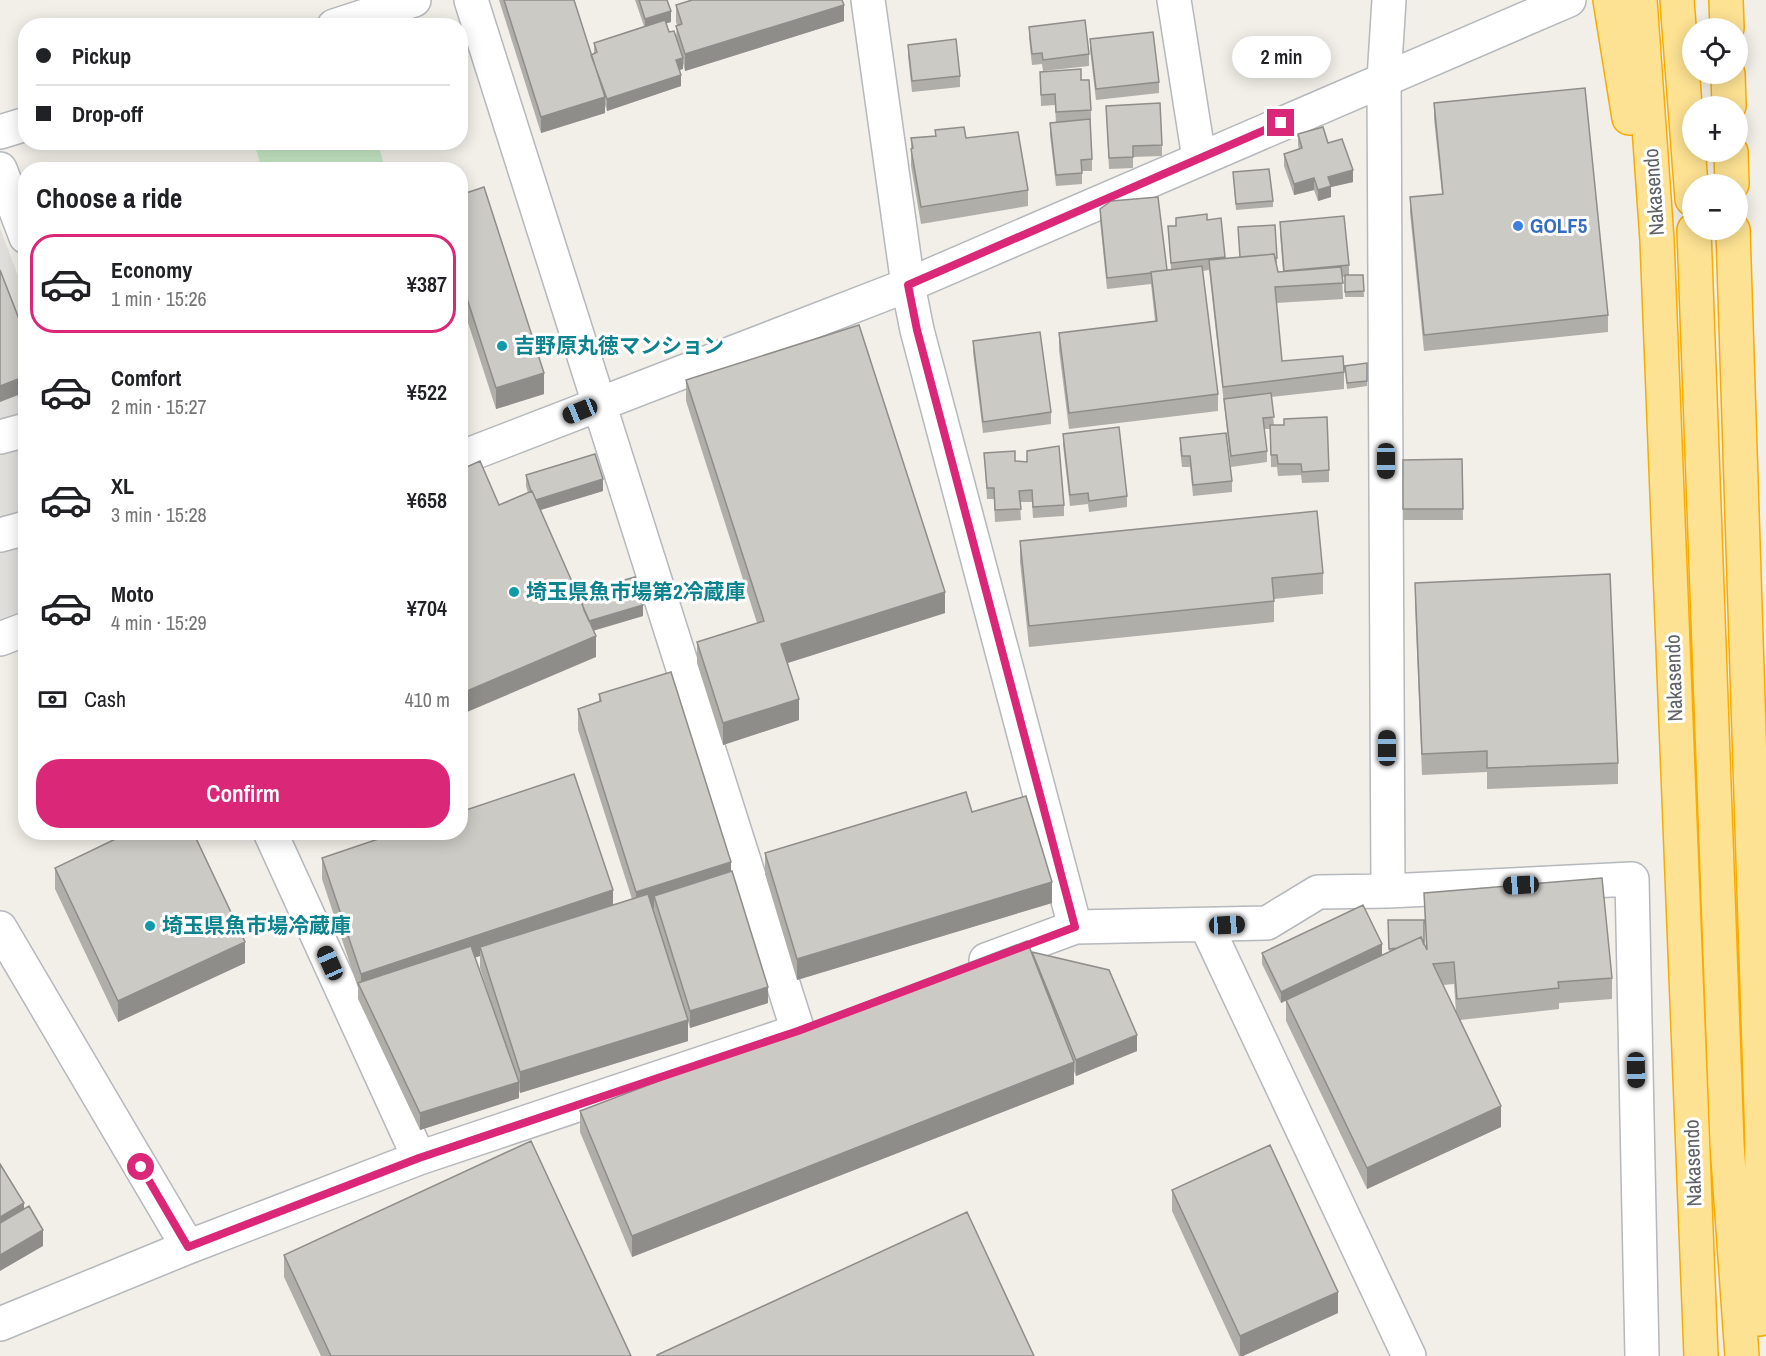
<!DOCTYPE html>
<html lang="en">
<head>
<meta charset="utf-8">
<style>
  :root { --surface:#fff; --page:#f2f2f2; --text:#202124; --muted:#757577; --line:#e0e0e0; --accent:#db2777 }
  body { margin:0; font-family:"Archivo Narrow","Noto Sans JP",sans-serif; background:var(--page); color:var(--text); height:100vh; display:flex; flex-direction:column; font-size:22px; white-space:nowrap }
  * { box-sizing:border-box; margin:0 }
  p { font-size:20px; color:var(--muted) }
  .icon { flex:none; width:33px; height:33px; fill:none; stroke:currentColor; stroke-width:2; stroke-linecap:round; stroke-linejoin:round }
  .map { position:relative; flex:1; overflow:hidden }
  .drawer { position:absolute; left:18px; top:162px; width:450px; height:678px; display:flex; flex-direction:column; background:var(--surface); border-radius:24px; box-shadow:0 3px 15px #0003 }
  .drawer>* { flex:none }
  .guide { position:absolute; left:18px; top:18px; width:450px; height:132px; border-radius:24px; box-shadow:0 3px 15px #0003; display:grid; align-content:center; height:132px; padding:0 18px; background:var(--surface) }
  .tools { position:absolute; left:1682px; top:18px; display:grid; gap:12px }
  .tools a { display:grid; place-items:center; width:66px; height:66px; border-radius:50%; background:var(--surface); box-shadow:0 3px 15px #0003; font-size:30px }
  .end { position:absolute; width:27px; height:27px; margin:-14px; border:8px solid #db2777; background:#fff; box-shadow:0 0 0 3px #fff }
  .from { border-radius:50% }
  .bubble { position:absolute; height:42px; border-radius:21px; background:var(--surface); box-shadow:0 3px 15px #0003; font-size:20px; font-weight:600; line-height:42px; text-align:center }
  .car { position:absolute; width:18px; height:36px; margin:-18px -9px; border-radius:8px; box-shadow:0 0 4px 2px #0007; background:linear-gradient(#222 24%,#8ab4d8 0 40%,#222 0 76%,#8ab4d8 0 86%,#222 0) }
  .guide b { display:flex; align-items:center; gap:21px; height:57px; font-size:22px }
  .guide b+b { border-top:2px solid var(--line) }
  .guide i { width:15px; height:15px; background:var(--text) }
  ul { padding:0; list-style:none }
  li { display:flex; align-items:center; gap:18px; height:99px; margin:0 12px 9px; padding:0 6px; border:3px solid transparent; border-radius:24px }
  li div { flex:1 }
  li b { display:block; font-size:22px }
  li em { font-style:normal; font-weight:600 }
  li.selected { border-color:var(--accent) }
  li>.icon { width:54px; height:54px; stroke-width:1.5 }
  h2 { padding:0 18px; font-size:27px; line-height:72px }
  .pay { display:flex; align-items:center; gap:15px; height:66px; padding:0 18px; font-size:22px }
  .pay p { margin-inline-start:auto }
  .action { display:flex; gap:12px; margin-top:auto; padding:12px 18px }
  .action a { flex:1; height:69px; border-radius:24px; background:var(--accent); color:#fff; font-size:24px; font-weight:600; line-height:69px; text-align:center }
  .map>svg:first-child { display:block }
  .industrial { fill:#e0deda }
  .green { fill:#c5e8c5 }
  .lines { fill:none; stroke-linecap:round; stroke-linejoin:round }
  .minor-casing { stroke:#b5b8bc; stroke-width:36 }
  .highway-casing { stroke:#f9ab00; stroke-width:36 }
  .minor { stroke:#fff; stroke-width:33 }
  .highway { stroke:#fde293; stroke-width:33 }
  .wall { fill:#afaea9; fill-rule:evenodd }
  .shaded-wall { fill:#8f8d8a }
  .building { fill:#cccac5; stroke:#8f8d8a; stroke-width:1.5 }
  .route { stroke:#db2777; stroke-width:8 }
  .shop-dot { fill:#3f7fe0; stroke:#fff; stroke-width:2 }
  .culture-dot { fill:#0f9aa8; stroke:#fff; stroke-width:2 }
  .labels { text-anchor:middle; stroke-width:6; stroke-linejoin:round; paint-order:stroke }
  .street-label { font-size:21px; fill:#5f6368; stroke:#fff }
  .shop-label { font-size:21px; font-weight:bold; fill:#366cbe; stroke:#fff; text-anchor:start }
  .culture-label { font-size:21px; font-weight:bold; fill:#0d838f; stroke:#fff; text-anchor:start }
</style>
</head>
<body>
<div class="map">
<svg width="1766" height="1356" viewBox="0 0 1766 1356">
  <rect width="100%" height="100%" fill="#f1efe8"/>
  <path class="industrial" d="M0,228L26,297L25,615L0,625Z"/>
  <path class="green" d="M254,143H378L385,169H262Z"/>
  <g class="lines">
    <defs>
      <path id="minor" d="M471,0L798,1031
        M868,0L908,285L917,330L1075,927
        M1174,0L1199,158
        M334,26L414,0
        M0,132L26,124
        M0,169L26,237
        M0,437L26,430
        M460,458L908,285L1569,0
        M0,535L26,528
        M0,639L26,629
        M270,832L419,1158
        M1388,891L1384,79L1389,0
        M1206,925L1409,1356
        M0,928L188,1247
        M986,960L1075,927L1267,923L1318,892L1388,891L1632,879L1642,1356
        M0,1324L188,1247L419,1158L789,1034"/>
      <path id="highway" d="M1610,0L1629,118
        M1640,0L1657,240L1701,1356
        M1677,0L1692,199
        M1726,0L1727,28
        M1728,74L1729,106
        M1731,152L1732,184
        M1694,230L1727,1144L1742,1356
        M1733,230L1762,1141L1760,1319"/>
    </defs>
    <use href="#minor" class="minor-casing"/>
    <use href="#highway" class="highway-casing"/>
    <use href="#minor" class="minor"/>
    <use href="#highway" class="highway"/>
  </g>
  <path class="wall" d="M499,0H574L591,54H594V43L644,26L635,0H667L671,22L666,23L669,32L676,38L677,25L676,22V5L844,21L685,71L683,63V69L679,70L681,86L607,111L605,105V113L541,133Z
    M1029,27L1089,54V66L1043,71L1042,64L1032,65L1029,38Z
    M1090,39L1159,82V93L1096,100L1090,50Z
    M908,45L960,76V87L912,92L908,56Z
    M1040,72L1081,80L1091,110V121H1090L1092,159V171H1082V184L1056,186L1050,135V123H1056L1055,105L1041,106Z
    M1434,103L1608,315V332L1424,351L1410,213V197L1442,194L1434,119Z
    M1106,106L1162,145V156L1133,157V168L1109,169Z
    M935,130L966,138L1028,190V206L921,224L911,166V138L935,136Z
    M1298,134L1353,182L1331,187V197L1318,201L1314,190L1294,195L1284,166V154L1299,149L1298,145Z
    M1233,172L1273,201V207L1236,210Z
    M460,195L544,394L496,409L460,298Z
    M1100,209L1167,270L1171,269L1168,226H1176L1207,220L1221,218L1225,259L1277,258V263H1276L1278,272H1283L1280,234V222L1349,265V275H1363L1364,297H1345V277H1342L1343,299L1276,303L1282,361L1344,372V389L1271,397L1274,425L1329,470V482L1302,483L1301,475L1278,476L1277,467H1271L1270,429H1264L1267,451V462L1231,467L1209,270L1203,271L1218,394V411L1069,429L1059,350V333L1155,321L1151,284L1107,289L1100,221Z
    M973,341L1051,412V424L983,433L973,352Z
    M1367,363V386L1347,389L1345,366Z
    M686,380L945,613L788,663L799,720L723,745L697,663V642L757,623L686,401Z
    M1063,434L1127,496V507L1089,512L1088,504L1070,506L1063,445Z
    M1180,438L1232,481V492L1193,496L1190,467H1182L1180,449Z
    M984,453L1015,461L1064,505V516L1033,518L1032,502H1020L1021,520L995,522L994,499H987Z
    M1462,459L1463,520H1403V460Z
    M526,475L603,491L540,510L579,599V593L643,616L593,631L596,657L499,505L528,493L526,486Z
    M1020,541L1323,573V594L1274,599V622L1029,647L1020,562Z
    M1415,583L1618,763V784L1487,789V772L1422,775L1415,604Z
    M599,694L731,871L768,1003L690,1028L658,926L688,1041L520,1093L519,1090V1098L420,1130L358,999V988L322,879V858L613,905L632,899L578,730V709L599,702ZM480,956V968L496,1017L475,957Z
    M972,812L1052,903L797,980L765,874V853Z
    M116,832H193L245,963L118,1022L55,889V868L119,838Z
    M1424,893L1612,978V999L1559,1003V1009L1460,1020L1501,1127L1367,1189L1286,1021V1000L1281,1003L1262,964V953L1382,955L1389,952L1388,920L1424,945L1426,948ZM1454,984L1456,1012L1443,985Z
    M1032,952L1137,1051L1076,1076L1074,1071V1084L632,1257L580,1132V1111L1032,956Z
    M1172,1190L1338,1313L1243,1356H1239L1172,1211Z
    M284,1255L631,1356H321L284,1277Z"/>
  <path class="shaded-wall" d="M844,5V21L685,71V54Z
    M671,11V22L645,30V19Z
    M683,58V69L676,71V60Z
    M681,75V86L607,111V99Z
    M605,97V113L541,133V117Z
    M1353,170V182L1331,187V197L1318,201V190L1328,177Z
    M1314,178V190L1294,195V184Z
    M544,373V394L496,409V388Z
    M26,376V392L0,402V386Z
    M603,479V491L534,512V501Z
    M945,592V613L781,665V644Z
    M643,605V616L588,632V621Z
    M596,636V657L460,715V694Z
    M799,699V720L723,745V723Z
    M731,862V884L654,896V908L636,913V892Z
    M1052,882V903L797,980V959Z
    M613,890V911L480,947V956L364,994L361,988V974Z
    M245,942V963L118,1022V1001Z
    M1382,944V955L1281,1003V992Z
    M768,987V1003L690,1028V1011Z
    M688,1020V1041L520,1093V1072Z
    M1137,1035V1051L1076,1076V1060Z
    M1074,1062V1084L632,1257V1236Z
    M519,1082V1098L420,1130V1113Z
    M1501,1106V1127L1367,1189V1168Z
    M24,1203V1214L0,1228V1217Z
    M43,1230V1246L0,1271V1255Z
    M1338,1292V1313L1243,1356H1240V1336Z"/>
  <path class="building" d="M504,0H574L605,97L541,117Z
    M639,0H667L671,11L645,19Z
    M692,0H842L844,5L685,54L676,26L682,24L676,5Z
    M665,20L669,32L674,31L683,58L676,60L681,75L607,99L591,55L597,52L594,43Z
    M1085,20L1089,54L1043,60L1042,53L1032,54L1029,27Z
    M1153,32L1159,82L1096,89L1090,39Z
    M956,39L960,76L912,81L908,45Z
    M1081,69V80H1089L1091,110L1056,112L1055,94L1041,95L1040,72Z
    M1585,88L1608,315L1424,335L1410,197L1443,194L1434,103Z
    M1160,103L1162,145L1133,146V157L1109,158L1106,106Z
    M1090,119L1092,159L1081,160L1082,173L1056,175L1050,123Z
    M964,127L966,138L1018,132L1028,190L921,207L911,149L913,148L911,138L936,136L935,130Z
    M1323,127L1328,143L1342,139L1353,170L1328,177L1331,186L1318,190L1314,178L1294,184L1284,154L1302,148L1298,134Z
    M1269,169L1273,201L1236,204L1233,172Z
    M484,187L544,373L496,388L460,277V195Z
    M1158,197L1167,270L1151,272V273L1107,278L1100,209L1111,201Z
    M1207,214V220L1221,218L1225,257L1171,263L1168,226H1176V218Z
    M1344,216L1349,265L1284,271L1280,222Z
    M1275,225L1277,258H1275L1274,254L1240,257L1238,227Z
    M1274,254L1278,272L1341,267L1343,283L1275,287L1282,361L1343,356L1344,372L1223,387L1209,260Z
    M1202,266L1218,394L1069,413L1059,333L1157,321L1151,272Z
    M0,270L26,337V376L0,386Z
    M1345,275H1363L1364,291L1345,292Z
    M859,325L945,592L781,644L799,699L723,723L697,642L764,621L686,380Z
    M1040,332L1051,412L983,422L973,341Z
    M1367,363V381L1347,383L1345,366Z
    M1271,393L1274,417L1263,418L1267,451L1231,456L1224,399Z
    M1327,417L1329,470L1302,472L1301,464H1278L1277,455H1271L1270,425H1284V419Z
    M1119,427L1127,496L1089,501L1088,493L1070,495L1063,434Z
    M1226,433L1232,481L1193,485L1190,456H1182L1180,438Z
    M1059,446L1064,505L1033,507L1032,490L1019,491L1021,509L995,510L994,488H987L984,453L1015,451V461L1027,462V451Z
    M595,454L603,479L536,500L532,491H531L526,475Z
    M1462,459L1463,509H1403V460Z
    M480,461L499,505L532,491L596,636L460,694V470Z
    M1317,511L1323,573L1272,578L1274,601L1029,626L1020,541Z
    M1610,574L1618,763L1487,768V751L1422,754L1415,583Z
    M635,577L643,605L589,621L584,610L579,593Z
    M671,672L731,862L636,892L578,709L601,701L599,694Z
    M574,774L613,890L361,974L322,858L399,832H460V812Z
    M966,792L972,812L1026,796L1052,882L797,959L765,853Z
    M119,832H130L121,837Z
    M130,832H193L245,942L118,1001L55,868Z
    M732,871L768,987L690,1011L654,896Z
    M1602,878L1612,978L1558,982L1559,988L1457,999L1454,962L1433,964L1501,1106L1367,1168L1286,1000L1421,937L1427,950L1424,893Z
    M648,894L688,1020L520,1072L480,947Z
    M1363,905L1382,944L1281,992L1262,953Z
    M1388,920H1424V945L1421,937L1397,948L1389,949Z
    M1027,941L1074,1062L632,1236L580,1111Z
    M471,946L519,1082L420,1113L358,983Z
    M1032,952L1109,970L1137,1035L1076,1060Z
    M531,1141L631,1356H331L284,1255Z
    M1270,1145L1338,1292L1240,1336L1172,1190Z
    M0,1164L24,1203L0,1217Z
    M29,1206L43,1230L0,1255V1223Z
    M967,1212L1034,1356H657V1355Z"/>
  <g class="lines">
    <path class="route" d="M141,1167L188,1247L419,1158L798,1031L1075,927L917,330L908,285L1281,123"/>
  </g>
  <circle class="shop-dot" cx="1518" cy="226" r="6"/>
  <g class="culture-dot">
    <circle cx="502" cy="346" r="6"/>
    <circle cx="514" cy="592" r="6"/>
    <circle cx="150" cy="926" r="6"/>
  </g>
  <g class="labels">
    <g class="street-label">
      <text transform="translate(1654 192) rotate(-94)" y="7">Nakasendo</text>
      <text transform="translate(1674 678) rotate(-92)" y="7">Nakasendo</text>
      <text transform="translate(1693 1163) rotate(-92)" y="7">Nakasendo</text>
    </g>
    <g class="shop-label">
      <text x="1530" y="233">GOLF5</text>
    </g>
    <g class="culture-label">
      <text x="514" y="353">吉野原丸徳マンション</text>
      <text x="526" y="599">埼玉県魚市場第2冷蔵庫</text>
      <text x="162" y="933">埼玉県魚市場冷蔵庫</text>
    </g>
  </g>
</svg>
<div class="tools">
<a><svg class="icon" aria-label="locate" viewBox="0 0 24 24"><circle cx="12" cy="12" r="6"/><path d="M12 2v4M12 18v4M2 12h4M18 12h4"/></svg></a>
<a>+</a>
<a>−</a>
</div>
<i class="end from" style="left:141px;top:1167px"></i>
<i class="end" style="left:1281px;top:123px"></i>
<div class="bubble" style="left:1232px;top:36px;width:99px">2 min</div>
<i class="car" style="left:580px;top:411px;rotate:248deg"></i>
<i class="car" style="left:1386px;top:461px;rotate:180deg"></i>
<i class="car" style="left:1387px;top:748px;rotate:0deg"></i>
<i class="car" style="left:1521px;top:885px;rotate:267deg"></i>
<i class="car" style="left:1227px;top:925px;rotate:87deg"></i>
<i class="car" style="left:330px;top:963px;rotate:336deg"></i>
<i class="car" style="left:1636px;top:1070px;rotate:179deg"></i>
<div class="guide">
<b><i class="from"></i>Pickup</b>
<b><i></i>Drop-off</b>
</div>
<section class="drawer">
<h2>Choose a ride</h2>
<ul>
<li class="selected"><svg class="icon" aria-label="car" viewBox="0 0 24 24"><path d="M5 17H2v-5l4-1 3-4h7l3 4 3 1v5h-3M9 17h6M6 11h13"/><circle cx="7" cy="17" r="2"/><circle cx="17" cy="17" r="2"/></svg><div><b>Economy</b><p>1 min · 15:26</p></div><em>¥387</em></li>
<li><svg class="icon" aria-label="car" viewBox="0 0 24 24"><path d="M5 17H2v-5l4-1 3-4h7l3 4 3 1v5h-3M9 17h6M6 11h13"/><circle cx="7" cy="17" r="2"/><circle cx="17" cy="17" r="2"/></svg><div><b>Comfort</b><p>2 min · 15:27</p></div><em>¥522</em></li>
<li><svg class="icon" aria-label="car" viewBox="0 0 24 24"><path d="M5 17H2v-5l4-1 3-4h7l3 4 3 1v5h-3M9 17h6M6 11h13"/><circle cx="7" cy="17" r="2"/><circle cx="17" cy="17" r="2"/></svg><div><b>XL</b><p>3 min · 15:28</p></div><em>¥658</em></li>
<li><svg class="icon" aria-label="car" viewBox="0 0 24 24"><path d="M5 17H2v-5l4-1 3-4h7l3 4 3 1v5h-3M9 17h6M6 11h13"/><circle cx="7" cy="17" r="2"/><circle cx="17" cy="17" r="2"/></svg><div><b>Moto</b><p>4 min · 15:29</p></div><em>¥704</em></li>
</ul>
<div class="pay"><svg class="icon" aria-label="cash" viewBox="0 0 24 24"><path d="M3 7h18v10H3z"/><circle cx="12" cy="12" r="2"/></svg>Cash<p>410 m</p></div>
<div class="action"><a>Confirm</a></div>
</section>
</div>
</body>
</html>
